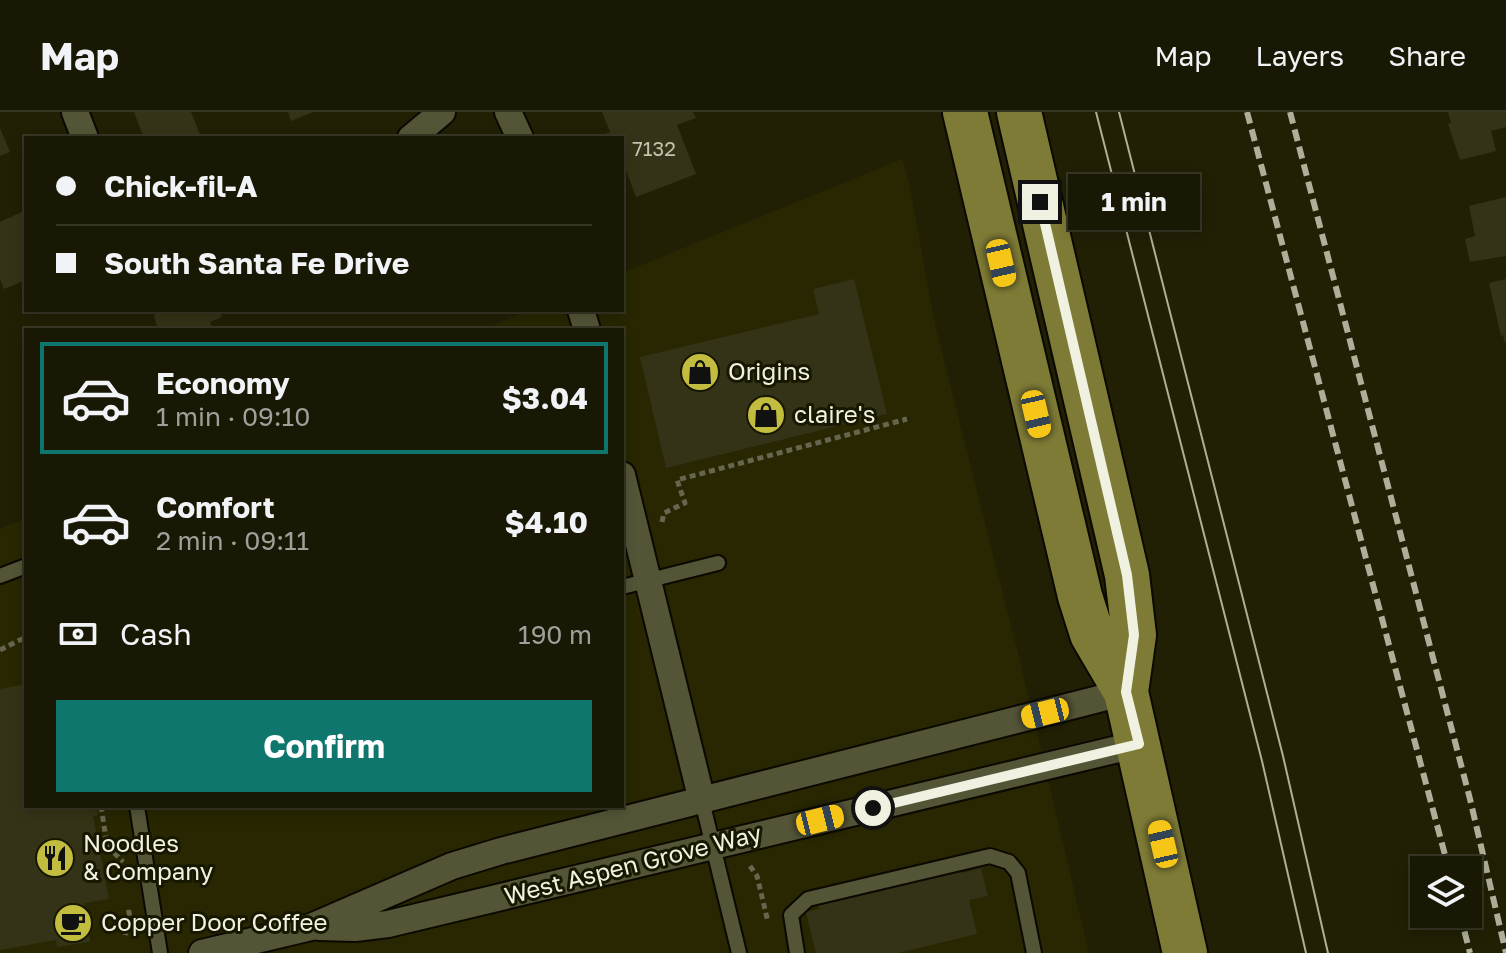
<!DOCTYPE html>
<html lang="en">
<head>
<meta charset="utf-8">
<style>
  :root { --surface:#191804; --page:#22210e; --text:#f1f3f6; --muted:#9fa09a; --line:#373726; --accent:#0f766e }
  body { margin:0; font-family:"Golos Text",sans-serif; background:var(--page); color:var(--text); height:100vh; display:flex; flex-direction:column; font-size:30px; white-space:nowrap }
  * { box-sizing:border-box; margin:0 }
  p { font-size:26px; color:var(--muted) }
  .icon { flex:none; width:44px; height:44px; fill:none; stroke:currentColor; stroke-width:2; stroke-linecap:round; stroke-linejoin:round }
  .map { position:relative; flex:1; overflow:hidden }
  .side { position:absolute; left:24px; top:216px; width:600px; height:480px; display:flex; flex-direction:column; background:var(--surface); border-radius:0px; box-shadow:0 4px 12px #0003,0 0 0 2px var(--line) }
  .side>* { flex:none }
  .guide { position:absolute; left:24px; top:24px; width:600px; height:176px; border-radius:0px; box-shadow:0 4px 12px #0003,0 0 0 2px var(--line); display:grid; align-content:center; height:176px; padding:0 32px; background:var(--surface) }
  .controls { position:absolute; left:1410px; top:744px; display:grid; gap:16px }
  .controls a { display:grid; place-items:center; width:72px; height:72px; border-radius:0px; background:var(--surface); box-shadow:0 4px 12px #0003,0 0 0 2px var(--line); font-size:40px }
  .end { position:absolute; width:36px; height:36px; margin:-18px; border:10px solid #f1f1e1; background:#111; box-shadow:0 0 0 4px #111 }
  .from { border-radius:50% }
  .bubble { position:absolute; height:56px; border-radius:0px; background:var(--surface); box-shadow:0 4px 12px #0003,0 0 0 2px var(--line); font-size:26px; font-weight:700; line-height:56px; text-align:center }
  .car { position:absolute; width:24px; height:48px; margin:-24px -12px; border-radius:10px; box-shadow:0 0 6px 2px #0007; background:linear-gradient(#f5c518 24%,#345 0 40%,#f5c518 0 76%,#345 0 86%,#f5c518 0) }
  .guide b { display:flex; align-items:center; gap:28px; height:76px; font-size:30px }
  .guide b+b { border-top:2px solid var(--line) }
  .guide i { width:20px; height:20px; background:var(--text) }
  ul { padding:14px 0 0; list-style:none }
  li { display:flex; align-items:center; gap:24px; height:112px; margin:0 16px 12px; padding:0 16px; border:4px solid transparent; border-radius:0px }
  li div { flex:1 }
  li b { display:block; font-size:30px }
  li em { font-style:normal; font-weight:700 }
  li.on { border-color:var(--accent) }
  li>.icon { width:72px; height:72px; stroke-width:1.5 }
  .pay { display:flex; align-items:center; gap:20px; height:88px; padding:0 32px; font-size:30px }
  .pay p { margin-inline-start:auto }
  .primary-button { display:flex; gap:16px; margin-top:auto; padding:16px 32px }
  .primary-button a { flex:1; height:92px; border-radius:0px; background:var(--accent); color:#fff; font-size:32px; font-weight:700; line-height:92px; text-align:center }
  header { display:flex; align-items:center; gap:48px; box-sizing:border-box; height:112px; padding:0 40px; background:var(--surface); border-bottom:2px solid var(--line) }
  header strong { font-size:38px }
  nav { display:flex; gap:44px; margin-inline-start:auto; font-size:28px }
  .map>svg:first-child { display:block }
  .built { fill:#282702 }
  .building { fill:#343317 }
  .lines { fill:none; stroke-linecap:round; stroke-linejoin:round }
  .service-casing { stroke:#0b0900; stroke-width:18 }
  .minor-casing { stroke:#0b0900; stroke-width:30 }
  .trunk-casing { stroke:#0b0900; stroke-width:48 }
  .path { stroke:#66654e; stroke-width:5; stroke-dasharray:6 4; stroke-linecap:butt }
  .service { stroke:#545437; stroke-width:14 }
  .minor { stroke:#545437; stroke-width:26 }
  .trunk { stroke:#7e7b36; stroke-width:44 }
  .tram { stroke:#aeae9a; stroke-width:2 }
  .rail { stroke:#aeae9a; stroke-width:6; stroke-dasharray:12 6; stroke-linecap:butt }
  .route { stroke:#f1f1e1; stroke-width:10 }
  .labels { text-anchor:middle; stroke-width:6; stroke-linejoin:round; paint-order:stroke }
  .number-label { font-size:20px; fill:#c2c2ae }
  .poi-label { font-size:24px; fill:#f1f1e1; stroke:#181700; text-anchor:start }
  .street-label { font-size:24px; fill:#f1f1e1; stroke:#181700 }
</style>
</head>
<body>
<header>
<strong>Map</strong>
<nav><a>Map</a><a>Layers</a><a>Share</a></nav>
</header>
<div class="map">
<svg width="1506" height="841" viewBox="0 0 1506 841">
  <rect width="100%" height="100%" fill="#212005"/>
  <path class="built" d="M902,47L910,75L935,213L1020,549L1089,841H0V417L26,406V694H622V218H481L530,198H622V161Z"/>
  <path class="building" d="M134,0H191L201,25L152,26L148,22L143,24Z
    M288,0H313L291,9Z
    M602,0H693L696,6L677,13L696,62L636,85L622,48V26H595L610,20Z
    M1448,0H1506V15L1491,19L1496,39L1460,48L1448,12L1451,11Z
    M0,16L10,40L0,44Z
    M1506,85V144L1470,150L1465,127L1475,124L1469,94Z
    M22,100L26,109V168L4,177L0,167V110Z
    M854,167L887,302L666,356L640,245L819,202L813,177Z
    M1506,167V231H1505L1503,223L1501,224L1489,171Z
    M167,198H219L222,205L210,210L213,218H158L154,203Z
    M26,572V694H96L98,703L93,704L109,787L84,791L90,830L57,835L56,828L0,838V577Z
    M961,756L962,761L981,756L988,784L969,788L977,822L898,841H816L806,800L819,797L818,792Z"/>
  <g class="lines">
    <defs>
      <path id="service" d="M0,464L26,454
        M622,475L718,451
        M702,689L739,841
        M137,694L160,841
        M797,841L791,803L808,787L990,744L1009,750L1018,761L1034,841"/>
      <path id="minor" d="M75,0L85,26
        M508,0L520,26
        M411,26L442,0
        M581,198L587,218
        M622,363L702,689
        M319,815L355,816L388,812L1139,632
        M202,841L311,815L452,754L501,739L1126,580"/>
      <path id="trunk" d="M965,0L1080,484L1092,522L1126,580L1185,841
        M1019,0L1127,463L1134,523L1126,580"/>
    </defs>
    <use href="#service" class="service-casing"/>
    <use href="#minor" class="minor-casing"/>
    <use href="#trunk" class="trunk-casing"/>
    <path class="path" d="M662,410L664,401L685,391L677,368L907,307
      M0,538L26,525
      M101,694L107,733L123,750
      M750,754L757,764L768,810
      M125,823L130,806L128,795"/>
    <use href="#service" class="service"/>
    <use href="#minor" class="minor"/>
    <use href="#trunk" class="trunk"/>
    <path class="tram" d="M1096,0L1262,649L1306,841
      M1119,0L1283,644L1328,841"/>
    <path class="rail" d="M1247,0L1449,758
      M1290,0L1470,687L1506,841
      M1460,802L1470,841"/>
  </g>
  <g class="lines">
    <path class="route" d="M873,696L1139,632L1126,580L1134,523L1127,463L1040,90"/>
  </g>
  <defs>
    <symbol id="shop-disc" viewBox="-11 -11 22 22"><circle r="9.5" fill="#c2bd3f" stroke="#181700"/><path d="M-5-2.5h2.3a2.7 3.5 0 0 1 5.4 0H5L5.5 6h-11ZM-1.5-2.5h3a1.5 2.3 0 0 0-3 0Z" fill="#111"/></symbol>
    <symbol id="restaurant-disc" viewBox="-11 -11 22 22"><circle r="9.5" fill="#c2bd3f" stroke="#181700"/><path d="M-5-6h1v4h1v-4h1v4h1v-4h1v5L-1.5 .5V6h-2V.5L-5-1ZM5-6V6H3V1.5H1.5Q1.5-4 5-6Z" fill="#111"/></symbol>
    <symbol id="cafe-disc" viewBox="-11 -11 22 22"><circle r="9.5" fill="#c2bd3f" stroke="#181700"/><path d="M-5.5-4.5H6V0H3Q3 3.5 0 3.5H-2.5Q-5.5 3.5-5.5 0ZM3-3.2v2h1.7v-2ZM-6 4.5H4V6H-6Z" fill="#111"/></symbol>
  </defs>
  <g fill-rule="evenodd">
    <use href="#shop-disc" x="678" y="238" width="44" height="44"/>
    <use href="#shop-disc" x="744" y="281" width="44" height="44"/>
    <use href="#restaurant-disc" x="33" y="724" width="44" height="44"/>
    <use href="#cafe-disc" x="51" y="789" width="44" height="44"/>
  </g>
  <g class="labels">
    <g class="number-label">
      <text x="654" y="44">7132</text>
    </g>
    <g class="poi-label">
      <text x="728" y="268">Origins</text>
      <text x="794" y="311">claire's</text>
      <text x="83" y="740">Noodles<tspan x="83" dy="28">&amp; Company</tspan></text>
      <text x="101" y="819">Copper Door Coffee</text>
    </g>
    <g class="street-label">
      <text transform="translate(633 753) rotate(-14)" y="8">West Aspen Grove Way</text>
    </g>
  </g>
</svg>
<div class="controls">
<a><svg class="icon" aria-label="layers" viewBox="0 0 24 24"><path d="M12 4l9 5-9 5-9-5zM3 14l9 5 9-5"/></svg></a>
</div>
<i class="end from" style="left:873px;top:696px"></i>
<i class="end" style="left:1040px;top:90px"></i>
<div class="bubble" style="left:1068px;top:62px;width:132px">1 min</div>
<i class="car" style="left:1001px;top:151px;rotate:167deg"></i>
<i class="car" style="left:1036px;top:302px;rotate:167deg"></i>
<i class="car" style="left:1045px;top:601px;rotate:256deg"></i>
<i class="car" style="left:820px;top:708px;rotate:76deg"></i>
<i class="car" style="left:1163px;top:732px;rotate:347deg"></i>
<div class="guide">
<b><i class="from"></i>Chick-fil-A</b>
<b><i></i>South Santa Fe Drive</b>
</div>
<section class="side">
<ul>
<li class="on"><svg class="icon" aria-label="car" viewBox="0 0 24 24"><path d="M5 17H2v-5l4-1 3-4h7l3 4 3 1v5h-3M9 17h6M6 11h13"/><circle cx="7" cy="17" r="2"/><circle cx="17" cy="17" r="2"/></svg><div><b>Economy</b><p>1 min · 09:10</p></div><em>$3.04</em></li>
<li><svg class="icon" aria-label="car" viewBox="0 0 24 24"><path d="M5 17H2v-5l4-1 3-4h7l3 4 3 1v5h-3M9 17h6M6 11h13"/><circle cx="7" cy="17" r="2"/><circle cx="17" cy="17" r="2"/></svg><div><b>Comfort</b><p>2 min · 09:11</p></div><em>$4.10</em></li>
</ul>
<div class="pay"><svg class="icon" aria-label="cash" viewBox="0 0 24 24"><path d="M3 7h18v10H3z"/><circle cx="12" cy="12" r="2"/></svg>Cash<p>190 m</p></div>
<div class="primary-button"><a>Confirm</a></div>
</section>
</div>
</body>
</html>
